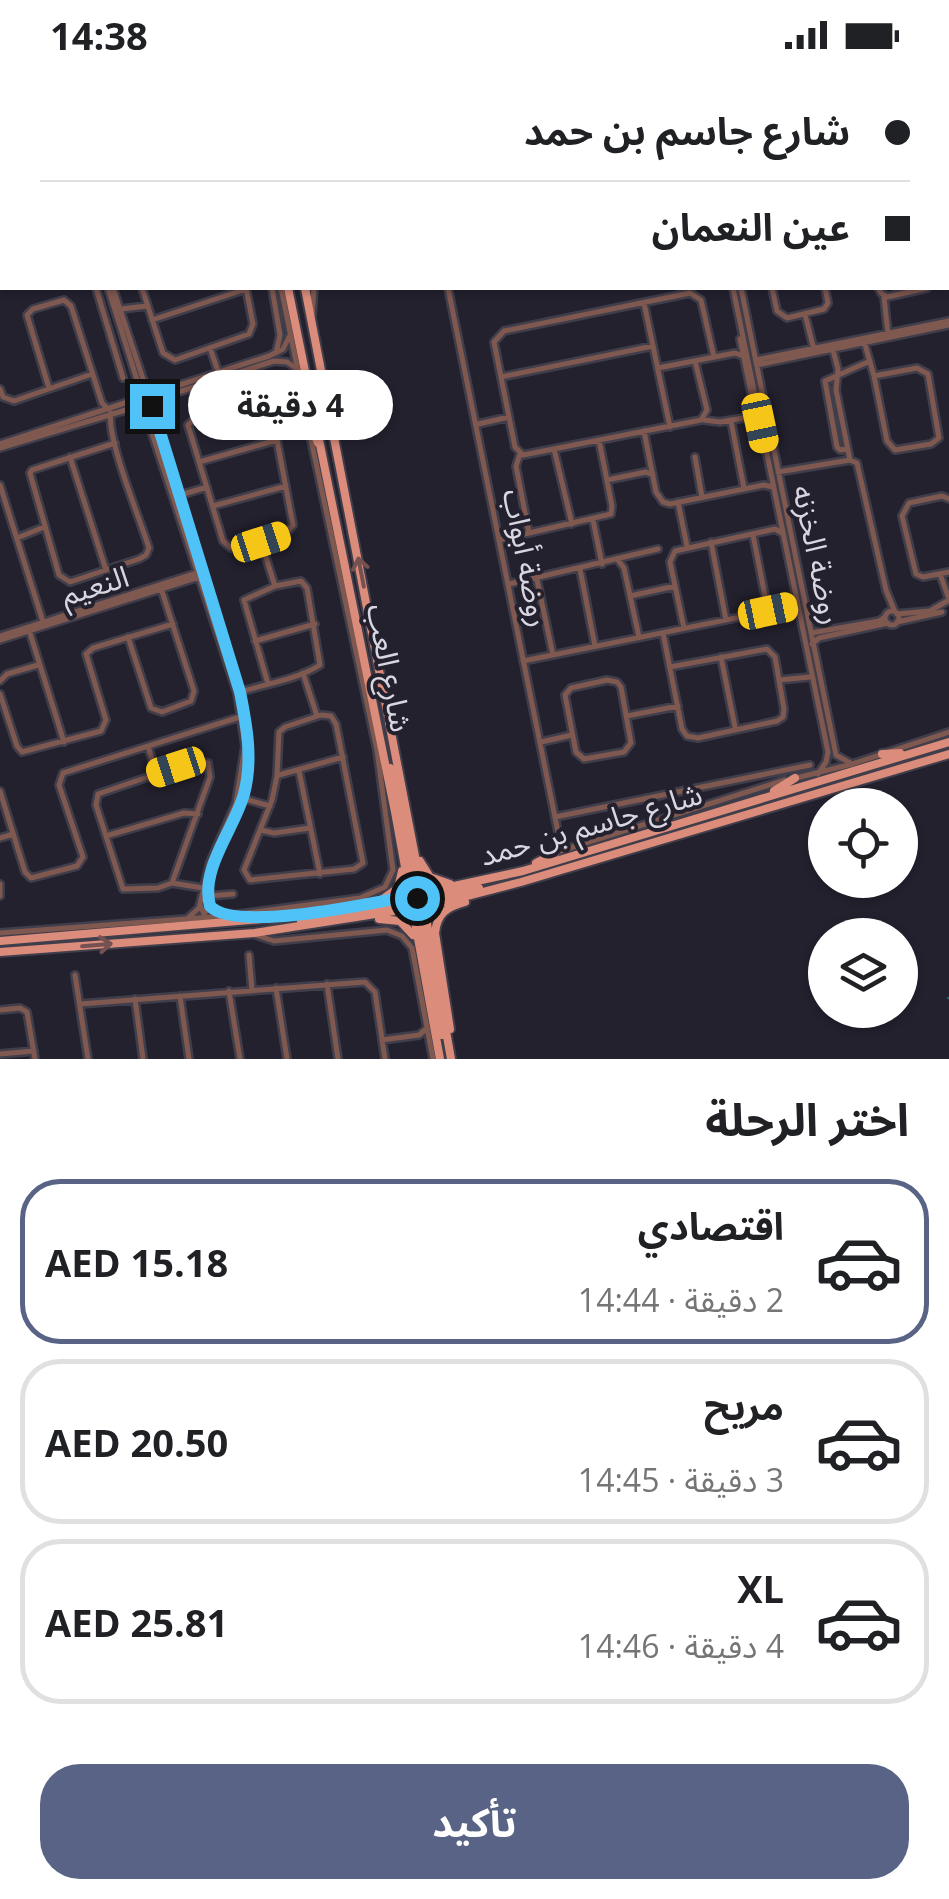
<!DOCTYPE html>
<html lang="ar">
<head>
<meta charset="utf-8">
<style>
  :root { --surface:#fff; --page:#f2f2f2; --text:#202124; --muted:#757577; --line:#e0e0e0; --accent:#586386 }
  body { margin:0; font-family:"Open Sans","Noto Sans Arabic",sans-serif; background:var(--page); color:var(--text); direction:rtl; height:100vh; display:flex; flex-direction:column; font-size:38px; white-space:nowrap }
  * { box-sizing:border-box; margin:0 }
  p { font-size:32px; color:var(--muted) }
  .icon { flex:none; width:55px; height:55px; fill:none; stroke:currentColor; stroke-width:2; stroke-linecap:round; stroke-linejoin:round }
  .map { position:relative; height:989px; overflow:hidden; direction:ltr }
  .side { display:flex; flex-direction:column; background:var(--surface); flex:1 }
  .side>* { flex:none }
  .banner { position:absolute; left:0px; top:0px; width:950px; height:220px; box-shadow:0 2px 8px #0004; direction:rtl; display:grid; align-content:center; height:220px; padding:0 40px; background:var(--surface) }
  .tools { position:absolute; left:808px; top:718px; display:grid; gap:20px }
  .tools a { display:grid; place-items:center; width:110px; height:110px; border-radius:50%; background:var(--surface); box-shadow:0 2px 8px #0004; font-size:50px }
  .end { position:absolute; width:45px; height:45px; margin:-22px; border:12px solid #4fc3f7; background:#111; box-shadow:0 0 0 5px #111 }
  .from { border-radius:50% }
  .bubble { position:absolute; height:70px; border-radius:35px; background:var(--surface); box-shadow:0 2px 8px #0004; font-size:32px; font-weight:700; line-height:70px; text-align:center; direction:rtl }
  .car { position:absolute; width:30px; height:60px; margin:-30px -15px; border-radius:12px; box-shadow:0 0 8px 2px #0007; background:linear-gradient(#f5c518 24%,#345 0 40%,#f5c518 0 76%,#345 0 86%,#f5c518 0) }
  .banner b { display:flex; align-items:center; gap:35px; height:95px; font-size:38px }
  .banner b+b { border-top:2px solid var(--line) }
  .banner i { width:25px; height:25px; background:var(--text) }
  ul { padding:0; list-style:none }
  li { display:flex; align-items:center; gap:30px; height:165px; margin:0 20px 15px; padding:0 20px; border:5px solid var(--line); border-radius:40px }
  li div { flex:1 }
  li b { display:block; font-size:38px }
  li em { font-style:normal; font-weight:700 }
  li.on { border-color:var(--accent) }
  li>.icon { width:90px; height:90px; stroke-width:1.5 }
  h2 { padding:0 40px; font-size:45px; line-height:120px }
  .action { display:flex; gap:20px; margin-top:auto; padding:20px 40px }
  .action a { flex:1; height:115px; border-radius:40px; background:var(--accent); color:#fff; font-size:40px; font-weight:700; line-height:115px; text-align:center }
  .status { display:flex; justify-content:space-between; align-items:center; height:70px; padding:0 50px; background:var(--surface); direction:ltr }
  .status svg { height:28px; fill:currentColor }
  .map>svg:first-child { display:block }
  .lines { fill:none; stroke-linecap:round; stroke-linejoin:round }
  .stream { stroke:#18646a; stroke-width:2.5 }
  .minor-casing { stroke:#413e4b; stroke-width:10 }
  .major-casing { stroke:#413e4b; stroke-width:12 }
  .highway-casing { stroke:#413e4b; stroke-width:14 }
  .minor { stroke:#7f5850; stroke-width:5 }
  .major { stroke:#db8c7b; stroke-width:8 }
  .highway { stroke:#f4a796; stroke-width:9 }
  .oneway { stroke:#765151 }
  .route { stroke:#4fc3f7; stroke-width:12 }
  .labels { text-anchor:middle; stroke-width:8; stroke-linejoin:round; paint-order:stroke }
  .street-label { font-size:30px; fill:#d8d6e0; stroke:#24212f }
</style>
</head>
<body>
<div class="status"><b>14:38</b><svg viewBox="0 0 49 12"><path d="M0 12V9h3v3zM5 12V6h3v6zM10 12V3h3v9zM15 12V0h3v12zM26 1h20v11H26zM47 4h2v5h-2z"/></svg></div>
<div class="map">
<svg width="949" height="989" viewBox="0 0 949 989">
  <rect width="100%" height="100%" fill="#24212f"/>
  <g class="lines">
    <path class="stream" d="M948,928H949"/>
    <defs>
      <path id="minor" d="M279,0V2
        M403,0L404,2
        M436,0L437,2
        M492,0L493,2
        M546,0V2
        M600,0L601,2
        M654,0L655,2
        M688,0V2
        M694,0L695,2
        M701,0L704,2
        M833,0L834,2
        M269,2V0
        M728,2H744
        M758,2L770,0
        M778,2L791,0
        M838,2V0
        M941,2L949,1
        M0,13L2,28
        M948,36L949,44
        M0,53L2,68
        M0,79L2,75
        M948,133L949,132
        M0,195L2,194
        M0,201L2,200
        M0,207H2
        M0,213L2,212
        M96,218L123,308
        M108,218L138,313L139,325
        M113,218L147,321
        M142,218L163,283L175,290L249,264L253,254L246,218
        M272,218L280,265L276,283
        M281,218L308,350
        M448,218L559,767L555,782
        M733,218L828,682L826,692L818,704
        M741,218L836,685L852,694
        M772,218L777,241L787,248L824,239L828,233L825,218
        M878,218L881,223L887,227L927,218
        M884,227L888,264
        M644,233L670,357
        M121,239L147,236
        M805,244L814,280
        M312,246L314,218
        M152,250L246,219
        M740,269L752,327
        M864,271L874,306
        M210,278L219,304
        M833,280L838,299L836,320L850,390
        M756,290L949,251
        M695,291L707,340L701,350L523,385L515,377L494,272L504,261L690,223L701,230L714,287
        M757,295L949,255
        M658,298L735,283L743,286
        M917,298L928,304L939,368L931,374L895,380L887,371L874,306Z
        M501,307L653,276
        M49,318L27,245L33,239L64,230L71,236L102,333L108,339
        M0,319L3,327L14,331L92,304
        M152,324L269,286L283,279L290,265
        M262,327L270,333L293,455L286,463L231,478L223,471L188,355L195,348Z
        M154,330L274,291L287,292L297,299
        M152,336L240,622C247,657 253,690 244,724C234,760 200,798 210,836L222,846
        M144,339L237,623L245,676L236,733L210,792L199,838L188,848
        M111,343C106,367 140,449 149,478L146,485L139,489L70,512L59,505L30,403L32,400L115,373
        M704,350L720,352L755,346
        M731,351L744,418
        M478,354L509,347
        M644,361L656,422L663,432L670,434L764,415L773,417
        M0,374L137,329
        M0,378L139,336
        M554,379L572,454
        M848,379L840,380L837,377L825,311L870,291
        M520,384L516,396L529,463
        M70,387L106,500
        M695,387L702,427
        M199,392L277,370
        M778,402L850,390L857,393L886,520L895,542
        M607,410L646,402L653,405
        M0,415L44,555
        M177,426L207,417
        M949,429L942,426L909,433L902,446L916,504L923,507L949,502
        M678,432L687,476
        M213,436L286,416
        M593,450L602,494
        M753,465L768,541
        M17,468L44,457
        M499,470L611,444L612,436L599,370
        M261,472L275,516
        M711,472L726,550
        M618,490L624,498L639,567
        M580,499L595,576
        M940,504L949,529
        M537,510L553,585
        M509,514L658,479
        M630,526L675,516
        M885 548a7 7 0 1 1 14 0a7 7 0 1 1-14 0Z
        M897,544L930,541L949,530
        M897,552L942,542
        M684,558L670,492L675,481L775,459L782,463
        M29,560L64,672
        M663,563L682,659L687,666L698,668L777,651L783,647L784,639L775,587L767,579L670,597
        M811,563L879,551L885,547
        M0,566L200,502
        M128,567L151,638L162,642L191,631L194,621L160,515
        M0,570L202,506
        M255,571L315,554
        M812,574L819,568L888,553
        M721,587L735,657
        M523,591L790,537L798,540
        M303,603L317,646
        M607,610L617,612L621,617L631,673L624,682L584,689L576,682L565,625L571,618Z
        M779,610L810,607
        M0,611L7,604L38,595
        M240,622C266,614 298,609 320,595L307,518L301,511L275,516L244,530L268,614
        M0,624L17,676L22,682L101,661L106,650L86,584L93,578L173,554
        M321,645L331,646L336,654L363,793L354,799L250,810L244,800L272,730L277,706L279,662L285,657Z
        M627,646L678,636
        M541,672L572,665
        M148,676L156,703
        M195,691L208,693L210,707L172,813L158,818L123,819L96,735L98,724Z
        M299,701L320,804
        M279,705L343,687
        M796,708L852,694L949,662
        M0,721L25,802L31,808L77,796L83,787L59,715L63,703L243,646
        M241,728L270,736
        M555,747L810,695
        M261,760L274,763L310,758
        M106,766L184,743L198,744
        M0,768L13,764
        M557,782L785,710
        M172,813L203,818
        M0,814V826
        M208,826L233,824
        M200,835L204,844L210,836
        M0,863L225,846L360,828L385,817L393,800L377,680L309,360
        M256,865L274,871L387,860L402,866L412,878L433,989
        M249,885L252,920
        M75,905L88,989
        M327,914L338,989
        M276,918L287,989
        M229,921L240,989
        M180,926L189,989
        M135,929L143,989
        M80,934L365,912L375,922L385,989
        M0,940L20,938L27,942L35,989
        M382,970L419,965L426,959
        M0,984L34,981"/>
      <path id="major" d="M254,0V2
        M262,0L263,2
        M288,218L395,742L440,989
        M305,218L415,786L451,989
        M308,350L318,373
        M882,684L900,683
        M390,698L401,737L416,826
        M774,721L795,708
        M420,791L430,807L450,814
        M536,793L555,783
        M384,828L398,818L402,801
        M420,832L479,818
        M417,837L442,965
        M379,849L400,851L413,865
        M301,852L415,831
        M0,871L286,847L371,834L523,801L949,672
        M0,882L254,863L433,835L521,812L949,684
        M450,959L435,863C437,843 447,837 465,832"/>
      <path id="highway" d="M245,0V2"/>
    </defs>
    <use href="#minor" class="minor-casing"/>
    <use href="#major" class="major-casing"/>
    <use href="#highway" class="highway-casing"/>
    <use href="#minor" class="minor"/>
    <use href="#major" class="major"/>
    <use href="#highway" class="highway"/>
  </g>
  <defs><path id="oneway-shaft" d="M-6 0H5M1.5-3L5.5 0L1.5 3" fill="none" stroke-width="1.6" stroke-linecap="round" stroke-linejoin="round" transform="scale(2.5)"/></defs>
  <g class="oneway">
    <use href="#oneway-shaft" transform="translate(361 502) rotate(-101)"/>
    <use href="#oneway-shaft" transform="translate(97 875) rotate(-5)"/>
  </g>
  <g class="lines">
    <path class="route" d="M152,336L240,622C247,657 253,690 244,724C234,760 200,798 210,836C235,863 372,833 409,826L416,834L417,828"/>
  </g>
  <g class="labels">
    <g class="street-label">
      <text transform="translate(817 485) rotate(78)" y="10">روضة الخزنه</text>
      <text transform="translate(526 488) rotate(79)" y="10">روضة أبواب</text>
      <text transform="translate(95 516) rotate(-17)" y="10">النعيم</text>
      <text transform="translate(389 598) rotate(79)" y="10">شارع العب</text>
      <text transform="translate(591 755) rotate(-16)" y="10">شارع جاسم بن حمد</text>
    </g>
  </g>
</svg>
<div class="tools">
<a><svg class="icon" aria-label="locate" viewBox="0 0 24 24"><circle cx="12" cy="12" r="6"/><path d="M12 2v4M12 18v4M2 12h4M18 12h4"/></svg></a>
<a><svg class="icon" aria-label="layers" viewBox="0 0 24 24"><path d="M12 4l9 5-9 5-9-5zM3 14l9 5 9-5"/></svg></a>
</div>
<i class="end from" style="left:417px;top:828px"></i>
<i class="end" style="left:152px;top:336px"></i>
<div class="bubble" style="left:188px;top:300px;width:205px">4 دقيقة</div>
<i class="car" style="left:760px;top:353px;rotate:168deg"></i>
<i class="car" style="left:261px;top:472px;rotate:72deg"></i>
<i class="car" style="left:768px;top:541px;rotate:78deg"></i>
<i class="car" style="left:176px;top:697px;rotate:252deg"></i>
<div class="banner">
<b><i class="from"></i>شارع جاسم بن حمد</b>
<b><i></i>عين النعمان</b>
</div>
</div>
<section class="side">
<h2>اختر الرحلة</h2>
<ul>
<li class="on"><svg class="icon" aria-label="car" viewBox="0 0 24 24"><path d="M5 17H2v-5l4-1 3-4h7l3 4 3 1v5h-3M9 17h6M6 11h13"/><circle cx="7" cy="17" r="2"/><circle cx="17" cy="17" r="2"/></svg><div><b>اقتصادي</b><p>2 دقيقة · 14:44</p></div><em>AED 15.18</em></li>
<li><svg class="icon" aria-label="car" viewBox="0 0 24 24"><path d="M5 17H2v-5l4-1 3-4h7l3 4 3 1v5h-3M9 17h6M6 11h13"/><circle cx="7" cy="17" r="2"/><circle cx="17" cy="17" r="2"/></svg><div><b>مريح</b><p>3 دقيقة · 14:45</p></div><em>AED 20.50</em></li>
<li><svg class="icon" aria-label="car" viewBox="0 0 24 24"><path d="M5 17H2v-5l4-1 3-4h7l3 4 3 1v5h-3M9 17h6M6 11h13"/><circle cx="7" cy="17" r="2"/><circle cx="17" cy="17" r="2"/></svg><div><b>XL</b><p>4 دقيقة · 14:46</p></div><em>AED 25.81</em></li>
</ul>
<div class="action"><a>تأكيد</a></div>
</section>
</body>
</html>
